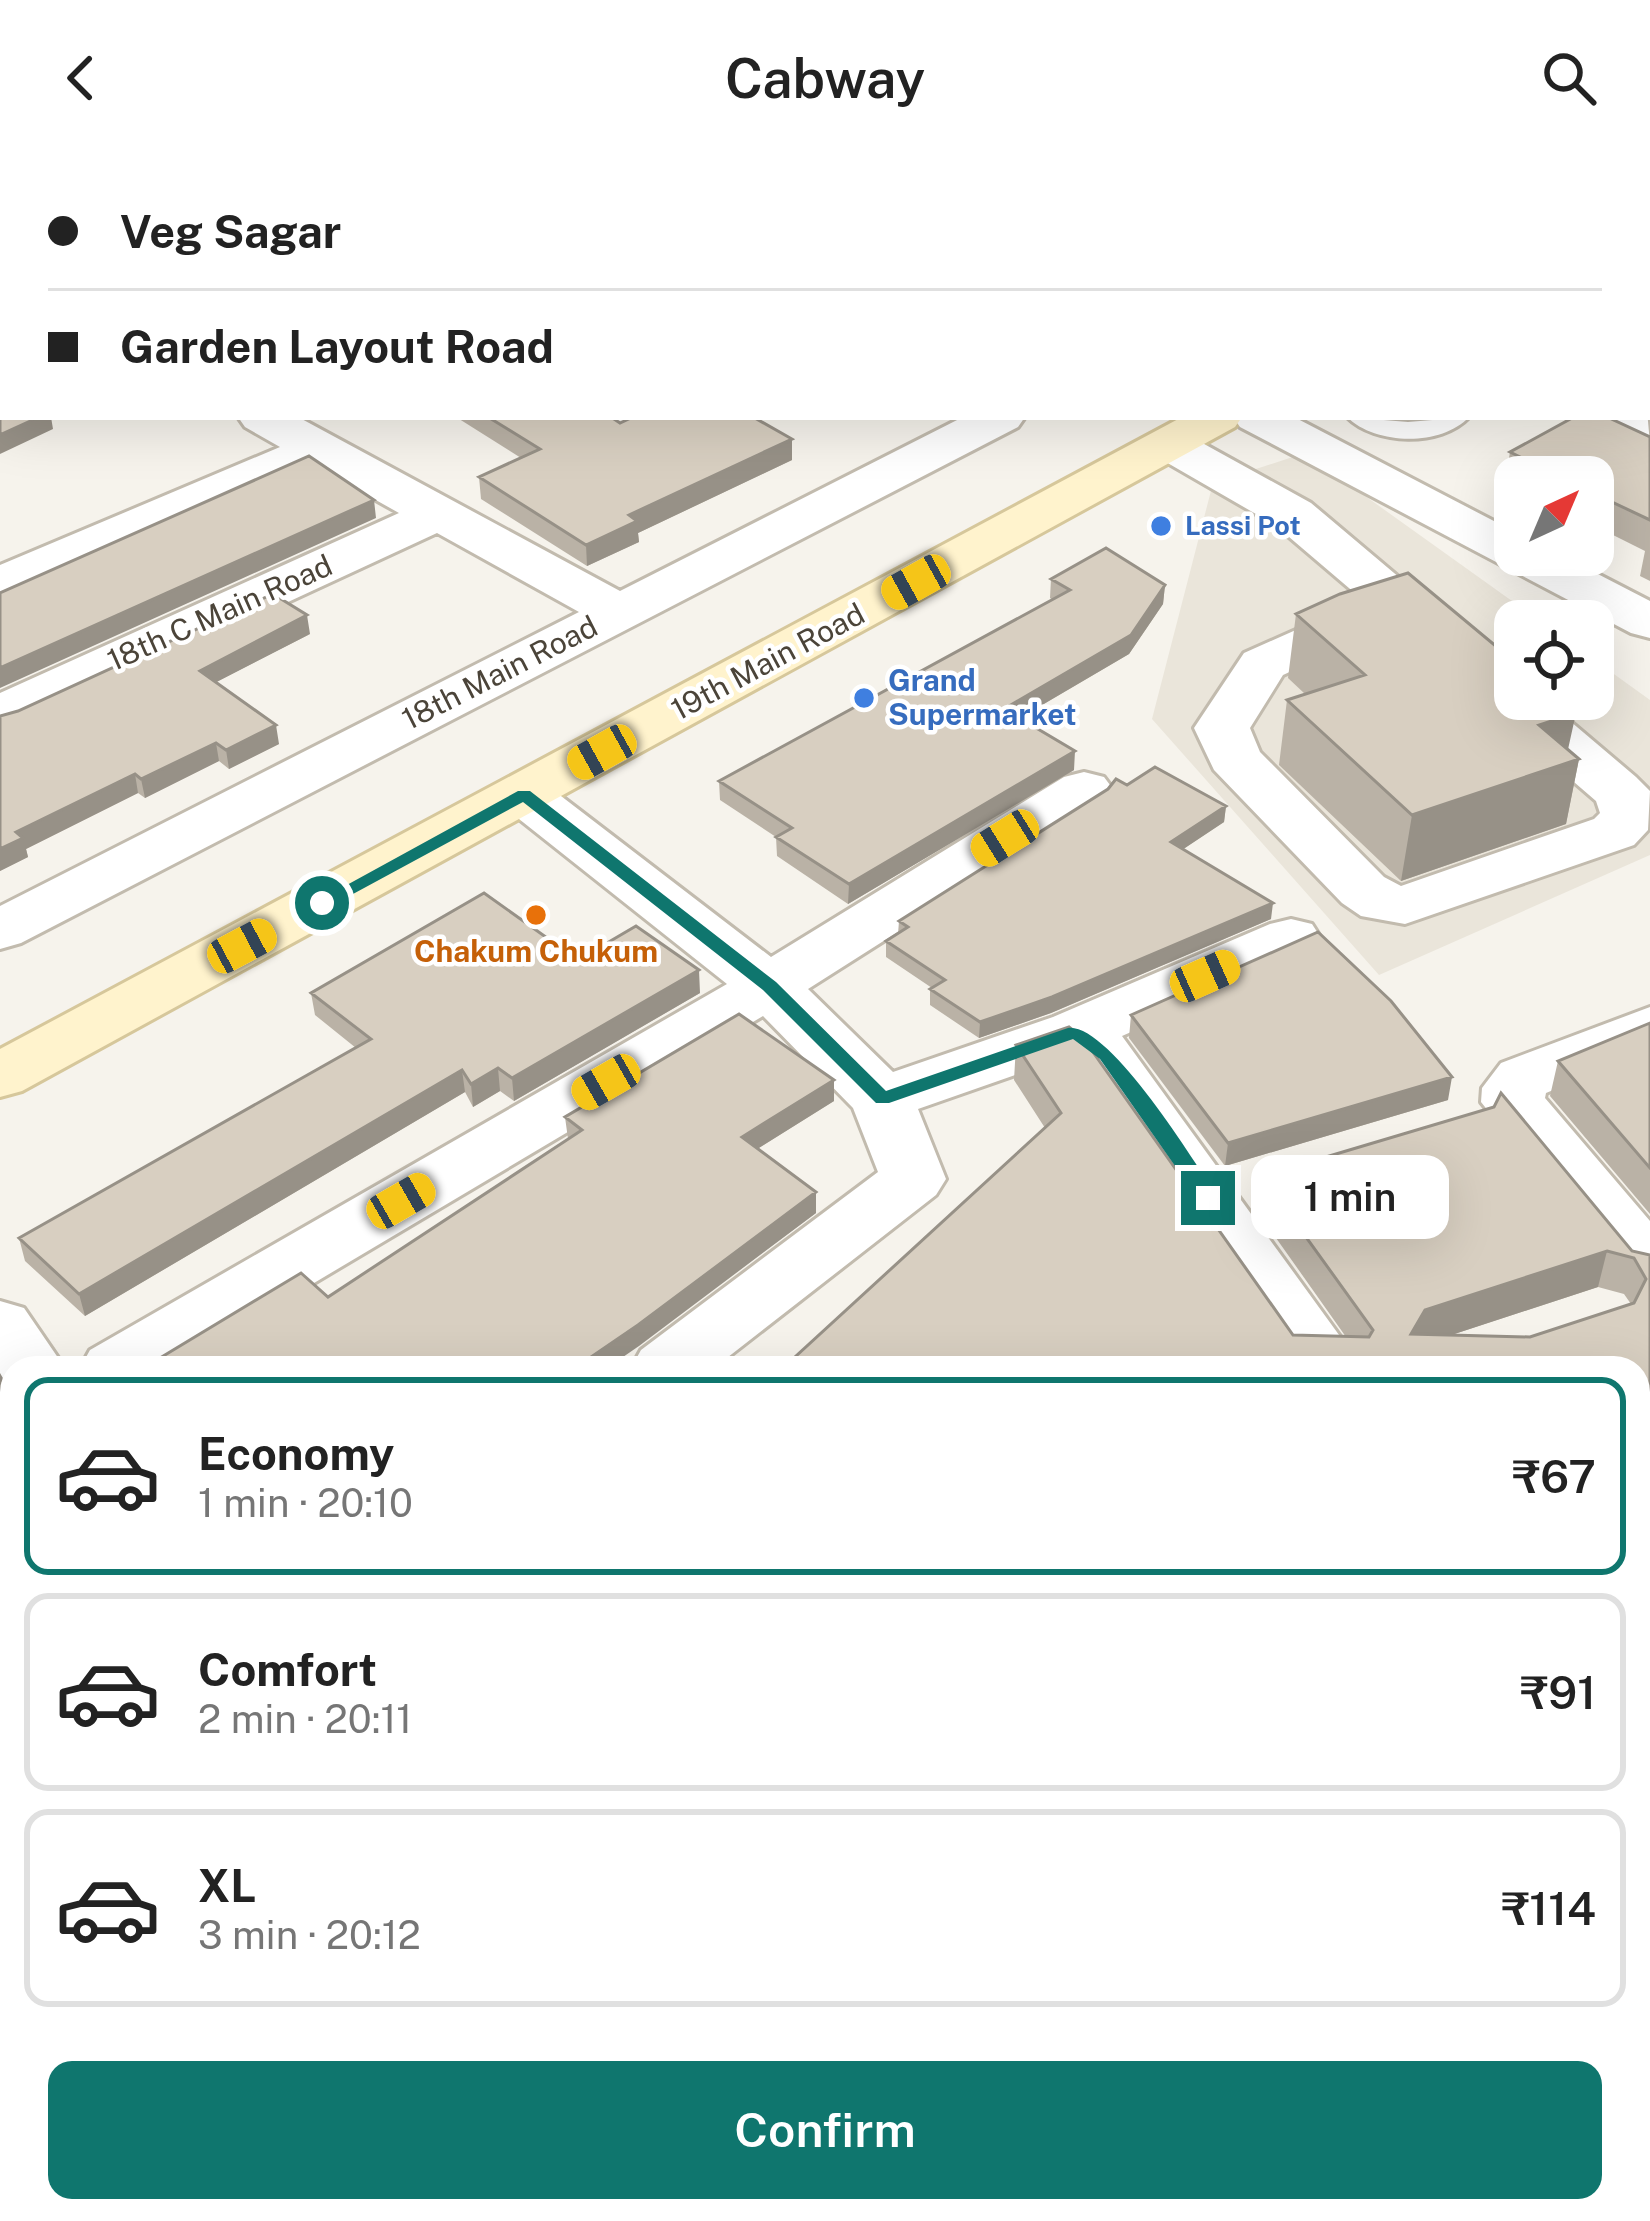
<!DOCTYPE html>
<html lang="en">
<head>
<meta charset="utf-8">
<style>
  :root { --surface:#fff; --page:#f2f2f2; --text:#222; --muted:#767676; --line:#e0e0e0; --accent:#0f766e }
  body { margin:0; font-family:"Public Sans",sans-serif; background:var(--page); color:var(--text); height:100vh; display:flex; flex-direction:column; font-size:45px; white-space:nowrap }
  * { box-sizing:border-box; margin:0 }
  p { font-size:39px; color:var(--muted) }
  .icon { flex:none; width:66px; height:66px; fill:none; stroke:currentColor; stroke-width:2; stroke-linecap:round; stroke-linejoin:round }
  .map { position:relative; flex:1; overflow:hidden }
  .panel { position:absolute; left:0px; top:1200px; width:1650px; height:867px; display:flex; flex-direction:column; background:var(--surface); border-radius:36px 36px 0 0; box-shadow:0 12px 48px #0002 }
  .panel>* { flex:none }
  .top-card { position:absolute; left:0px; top:0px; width:1650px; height:264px; box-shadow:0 12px 48px #0002; display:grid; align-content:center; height:264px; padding:0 48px; background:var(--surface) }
  .needle { width:78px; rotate:44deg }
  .controls { position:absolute; left:1494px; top:300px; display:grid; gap:24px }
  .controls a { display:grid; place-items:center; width:120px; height:120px; border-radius:24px; background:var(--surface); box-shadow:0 12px 48px #0002; font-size:60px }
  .end { position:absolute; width:54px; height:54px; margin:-27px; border:15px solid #0f766e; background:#fff; box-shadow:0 0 0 6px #fff }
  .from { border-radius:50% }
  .bubble { position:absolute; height:84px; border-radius:24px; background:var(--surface); box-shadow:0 12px 48px #0002; font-size:39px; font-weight:600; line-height:84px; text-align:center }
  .car { position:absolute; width:36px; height:72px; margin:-36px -18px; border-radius:15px; box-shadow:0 0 9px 3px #0007; background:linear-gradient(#f5c518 24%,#345 0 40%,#f5c518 0 76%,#345 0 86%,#f5c518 0) }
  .top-card b { display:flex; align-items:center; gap:42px; height:114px; font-size:45px }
  .top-card b+b { border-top:3px solid var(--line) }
  .top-card i { width:30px; height:30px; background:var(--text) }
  ul { padding:21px 0 0; list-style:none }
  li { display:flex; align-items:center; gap:36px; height:198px; margin:0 24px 18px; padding:0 24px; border:6px solid var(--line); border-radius:24px }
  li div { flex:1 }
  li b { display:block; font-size:45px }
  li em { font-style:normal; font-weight:600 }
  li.selected { border-color:var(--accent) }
  li>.icon { width:108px; height:108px; stroke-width:1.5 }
  .button { display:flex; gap:24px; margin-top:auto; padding:24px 48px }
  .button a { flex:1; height:138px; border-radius:24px; background:var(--accent); color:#fff; font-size:48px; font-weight:600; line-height:138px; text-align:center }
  header { display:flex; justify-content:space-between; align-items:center; height:156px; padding:0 48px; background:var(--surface); font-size:54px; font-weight:600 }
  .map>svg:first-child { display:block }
  .residential { fill:#eae5da }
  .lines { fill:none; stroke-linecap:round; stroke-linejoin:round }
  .service-casing { stroke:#c2bbae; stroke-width:6 }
  .minor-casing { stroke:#c2bbae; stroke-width:6 }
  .secondary-casing { stroke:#d6c79b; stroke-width:6 }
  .service { fill:#fff; fill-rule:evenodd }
  .minor { fill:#fff; fill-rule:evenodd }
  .secondary { fill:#fff3cd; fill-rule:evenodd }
  .wall { fill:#bab2a6; fill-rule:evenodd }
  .shaded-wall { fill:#979187 }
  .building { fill:#d8cfc1; stroke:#979187; stroke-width:3; fill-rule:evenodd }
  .route { fill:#0f766e }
  .shop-dot { fill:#3f7fe0; stroke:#fff; stroke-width:4.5 }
  .food-dot { fill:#e8710a; stroke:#fff; stroke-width:4.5 }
  .labels { text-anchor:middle; stroke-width:9; stroke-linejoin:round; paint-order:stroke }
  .far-shop-label { font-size:27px; font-weight:bold; fill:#366cbe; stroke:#fff; text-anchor:start }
  .street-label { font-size:30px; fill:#4b4439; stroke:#fff }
  .shop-label { font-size:30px; font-weight:bold; fill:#366cbe; stroke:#fff; text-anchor:start }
  .food-label { font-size:30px; font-weight:bold; fill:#c56008; stroke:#fff }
</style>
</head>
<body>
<header><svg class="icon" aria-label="back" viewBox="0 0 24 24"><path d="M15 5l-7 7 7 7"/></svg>Cabway<svg class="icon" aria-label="search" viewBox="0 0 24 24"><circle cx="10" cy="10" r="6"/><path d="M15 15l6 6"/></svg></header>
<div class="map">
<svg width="1650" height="2065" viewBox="0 0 1650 2065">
  <rect width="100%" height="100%" fill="#f6f3ec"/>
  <path class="residential" d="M1305,297L1540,465H1515V543H1593V503L1650,544V699L1379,819L1152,563L1213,327Z
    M1650,1867V2065H208L204,2055H1638V1871Z"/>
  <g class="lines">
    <defs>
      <path id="service" d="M1347,261L1408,266L1469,261C1441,291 1375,289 1347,261Z
        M1136,2055H1201L1197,2065H1132Z"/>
      <path id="minor" d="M0,55H3L0,82Z
        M3,188V216L0,217V189Z
        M1647,254L1650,288L1606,271L1599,261H1647Z
        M238,261H298L620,435L963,261H1025L1018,271L21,787L0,793V750L579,456L437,377L20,570L0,575V537L399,357L317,311L0,444V409L280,291L245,271Z
        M1233,261H1294L1515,376V399H1561L1650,445V482L1631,477L1240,271Z
        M1169,273L1186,278L1311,347L1515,519V543H1544L1636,621L1650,635L1648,674L1634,689L1405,768L1361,760L1342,747L1214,614L1194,572L1244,497L1363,444L1275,369L1152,298L1144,288L1152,278ZM1392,469L1596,645L1600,657L1594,663L1401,730L1384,721L1260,596L1250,572L1283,519Z
        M1084,616L1104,621L1113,633L1104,645L808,833L893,916L1053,861L1270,768L1291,763L1312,768L1321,782L1312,796L1122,880L1363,1212H1291L1084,914L1067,901L918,953L946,1023L936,1039L714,1212H631L641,1194L878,1016L853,952L763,860L171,1212H80L90,1194L727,828L504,651L495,639L504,627L524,622L544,627L771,801L1064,621Z
        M1650,851V894L1546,937L1545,942L1650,1065V1134L1626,1127L1481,946L1482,932L1501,907Z
        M0,1145L24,1152L65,1212H12V1232L0,1223Z
        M1650,1455V1517L1638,1521V1459Z
        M1638,1629L1650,1633V1714L1638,1710Z
        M12,2031V2055H98L93,2065H0V2045Z
        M193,2055H294L289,2065H188Z
        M1365,2055H1459L1454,2065H1360Z
        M1486,2055H1584L1589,2065H1491Z"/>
      <path id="secondary" d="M1650,15V42L1647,43V16Z
        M1182,261H1242L1235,271L22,935L0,941V893Z"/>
    </defs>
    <use href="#service" class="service-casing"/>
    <use href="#minor" class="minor-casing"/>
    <use href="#secondary" class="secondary-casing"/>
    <use href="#service" class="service"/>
    <use href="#minor" class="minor"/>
    <use href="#secondary" class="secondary"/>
  </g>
  <path class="wall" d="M4,0H117L122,3H4Z
    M567,0H1088L1082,3H573Z
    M456,261H611L620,267L792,304L638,377L639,386L587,410L481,343L479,321L521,302Z
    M1650,281V425L1640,420L1645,395L1593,369V321H1515V331L1505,326L1510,296Z
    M1051,423L1165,429L1163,448L1129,498L1020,562L1074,614L848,748L777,700L776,681L720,644L719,625L1053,444L1050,442Z
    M1296,458L1568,593L1579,603L1566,668L1401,725L1279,609L1287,544L1305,538L1288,522Z
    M310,478L216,526L279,588L229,613L219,605L145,642L138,637L26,693L28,701L0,715V560Z
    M1226,650L1224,666L1183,693L1271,763L1051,857L979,882L930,849V833L932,832L886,801V785L898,778L899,765Z
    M578,804L700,837L514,945L500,935L473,951L465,936L85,1160L25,1105L19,1082L356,892L315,859L311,837Z
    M1131,859L1448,944L1225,1010L1129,882Z
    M1650,867V1058L1550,940L1558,905Z
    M1016,889L1293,1179L1346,1181L1257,1055L1262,1020L1650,1099V1451H1648L1638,1438V1212H783L1045,972L1014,924ZM1598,1131L1624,1138L1631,1148L1530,1181L1451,1179Z
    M834,945L757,993L816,1057L607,1212H156L155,1205L328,1141L568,983L565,961Z
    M0,1220L12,1241V1703L0,1688Z
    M1650,1489V1589L1638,1572V1522Z
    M974,2055H1128L1108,2065H979Z"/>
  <path class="shaded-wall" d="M520,0H557L550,3H513Z
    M1055,0H1088L1082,3H1049Z
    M1408,0H1437L1431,3H1402Z
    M3,152V170L0,172V153Z
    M39,261H51L53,273L0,298V279Z
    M792,283V304L638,377L639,386L587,410L586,389L629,359Z
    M374,344L376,362L0,532V512Z
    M1165,429L1163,448L1129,498L1003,572L1004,553Z
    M307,459L310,478L203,533L200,515Z
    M1576,557L1565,607L1579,603L1566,668L1401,725L1412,659L1539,569Z
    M276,569L279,588L229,613L226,594Z
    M216,587L219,605L145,642L141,623Z
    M1075,595L1074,614L848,748L849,728Z
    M135,618L138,637L26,693L28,701L0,715V693L16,676Z
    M1226,650L1224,666L1170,702L1171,686Z
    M1273,747L1271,763L1051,857L979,882L980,866Z
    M699,814L700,837L514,945L512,922Z
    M498,912L500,935L473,951L471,928Z
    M462,914L465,936L85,1160L79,1138Z
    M1452,921L1448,944L1225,1010L1228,987Z
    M834,924V945L743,1002L742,981Z
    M816,1036V1057L639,1190L607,1212H575Z
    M1607,1095L1598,1131L1418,1190L1411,1178L1425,1154Z
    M1650,1788V1819L1638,1822V1791Z
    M1070,2055H1128L1108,2065H1051Z"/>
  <path class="building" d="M22,0H117L122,3H27Z
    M264,0H520L513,3H255Z
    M637,0H1055L1049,3H643Z
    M1284,0H1408L1402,3H1277Z
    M3,118V152L0,153V133H2Z
    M0,227L3,229V261H39L0,279Z
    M488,261H611L620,267L633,261H753L792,283L629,359L637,365L586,389L479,321L540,293Z
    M1574,261H1607L1650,281V364L1593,337V321H1561L1510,296Z
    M309,300L374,344L0,512V437Z
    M1106,392L1165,429L1131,479L1004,553L1075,595L849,728L776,681L792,672L719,625L1070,434L1051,423Z
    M1408,417L1515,506V543H1559L1576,557L1539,569L1579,603L1412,659L1287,544L1365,519L1296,458L1340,438Z
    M273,438L307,459L200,515L276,569L226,594L216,587L141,623L135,618L16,676L23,682L0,693V560L18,555Z
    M1155,611L1226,650L1171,686L1273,747L1052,841L980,866L930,833L945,824L886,785L908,771L899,765L1108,633L1116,623L1127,629Z
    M484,737L578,804L636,770L699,814L512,922L498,912L471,928L462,914L79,1138L19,1082L371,883L311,837Z
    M1318,776L1391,845L1452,921L1228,987L1131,859Z
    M739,858L834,924L742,981L816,1036L638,1169L575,1212H162L155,1205L301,1117L328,1141L582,974L565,961Z
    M1650,867V1012L1558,905Z
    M1069,871L1083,882L1293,1179L1369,1181L1373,1174L1262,1020L1494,951L1501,937L1632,1095L1650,1099V1405L1638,1389V1212H783L1061,957L1016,889ZM1607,1095L1634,1102L1646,1123L1634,1147L1530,1181L1411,1178L1425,1154Z
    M0,1220L12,1241V1690L0,1675Z
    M1650,1489V1539L1638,1522V1491Z
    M1638,1695L1650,1717V1788L1638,1791Z
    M993,2055H1070L1051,2065H999Z
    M1483,2055L1497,2065H1475Z"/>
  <path class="route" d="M518,635H530L776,826L886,935L1068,872C1109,867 1195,1006 1218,1042L1208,1049L1201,1047L1100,903L1073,883L889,947H876L763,834L523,646L329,751L314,747Z"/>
  <g class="shop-dot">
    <circle cx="1161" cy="370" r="12"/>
    <circle cx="864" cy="542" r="12"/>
  </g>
  <circle class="food-dot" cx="536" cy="759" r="12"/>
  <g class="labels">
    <g class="far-shop-label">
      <text x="1185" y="379">Lassi Pot</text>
    </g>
    <g class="street-label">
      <text transform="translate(220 457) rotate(-24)" y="10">18th C Main Road</text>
      <text transform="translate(768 506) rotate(-28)" y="10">19th Main Road</text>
      <text transform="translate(500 517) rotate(-27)" y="10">18th Main Road</text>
    </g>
    <g class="shop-label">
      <text x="888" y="535">Grand<tspan x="888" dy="34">Supermarket</tspan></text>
    </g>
    <g class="food-label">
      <text x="536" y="806">Chakum Chukum</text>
    </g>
  </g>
</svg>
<div class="controls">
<a><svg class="needle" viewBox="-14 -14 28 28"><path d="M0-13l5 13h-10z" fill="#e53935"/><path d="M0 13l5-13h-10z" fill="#767676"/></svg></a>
<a><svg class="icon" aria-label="locate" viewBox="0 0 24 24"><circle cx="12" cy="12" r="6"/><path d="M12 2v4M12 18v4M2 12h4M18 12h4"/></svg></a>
</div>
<i class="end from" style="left:322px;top:747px"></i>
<i class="end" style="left:1208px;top:1042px"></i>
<div class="bubble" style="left:1251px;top:999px;width:198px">1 min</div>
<i class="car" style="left:916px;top:426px;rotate:241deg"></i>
<i class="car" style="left:602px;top:596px;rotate:241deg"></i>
<i class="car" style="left:1005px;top:682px;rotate:238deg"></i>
<i class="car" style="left:242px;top:790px;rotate:62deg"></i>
<i class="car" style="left:1205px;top:820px;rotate:66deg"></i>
<i class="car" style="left:606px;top:926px;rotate:240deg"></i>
<i class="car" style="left:401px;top:1045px;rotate:60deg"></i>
<div class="top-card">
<b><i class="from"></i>Veg Sagar</b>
<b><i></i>Garden Layout Road</b>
</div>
<section class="panel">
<ul>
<li class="selected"><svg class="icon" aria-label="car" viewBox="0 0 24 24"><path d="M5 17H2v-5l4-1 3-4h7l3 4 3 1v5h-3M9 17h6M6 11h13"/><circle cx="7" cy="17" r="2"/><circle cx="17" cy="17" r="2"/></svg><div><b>Economy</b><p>1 min · 20:10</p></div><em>₹67</em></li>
<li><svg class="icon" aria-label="car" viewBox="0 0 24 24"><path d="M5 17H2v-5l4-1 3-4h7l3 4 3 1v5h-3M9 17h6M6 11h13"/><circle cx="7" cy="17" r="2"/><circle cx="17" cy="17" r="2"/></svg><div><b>Comfort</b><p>2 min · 20:11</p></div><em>₹91</em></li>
<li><svg class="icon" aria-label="car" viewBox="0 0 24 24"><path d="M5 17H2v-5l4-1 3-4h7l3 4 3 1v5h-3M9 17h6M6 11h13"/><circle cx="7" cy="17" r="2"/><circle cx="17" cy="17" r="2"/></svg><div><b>XL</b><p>3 min · 20:12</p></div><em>₹114</em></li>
</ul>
<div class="button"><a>Confirm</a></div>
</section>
</div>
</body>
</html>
